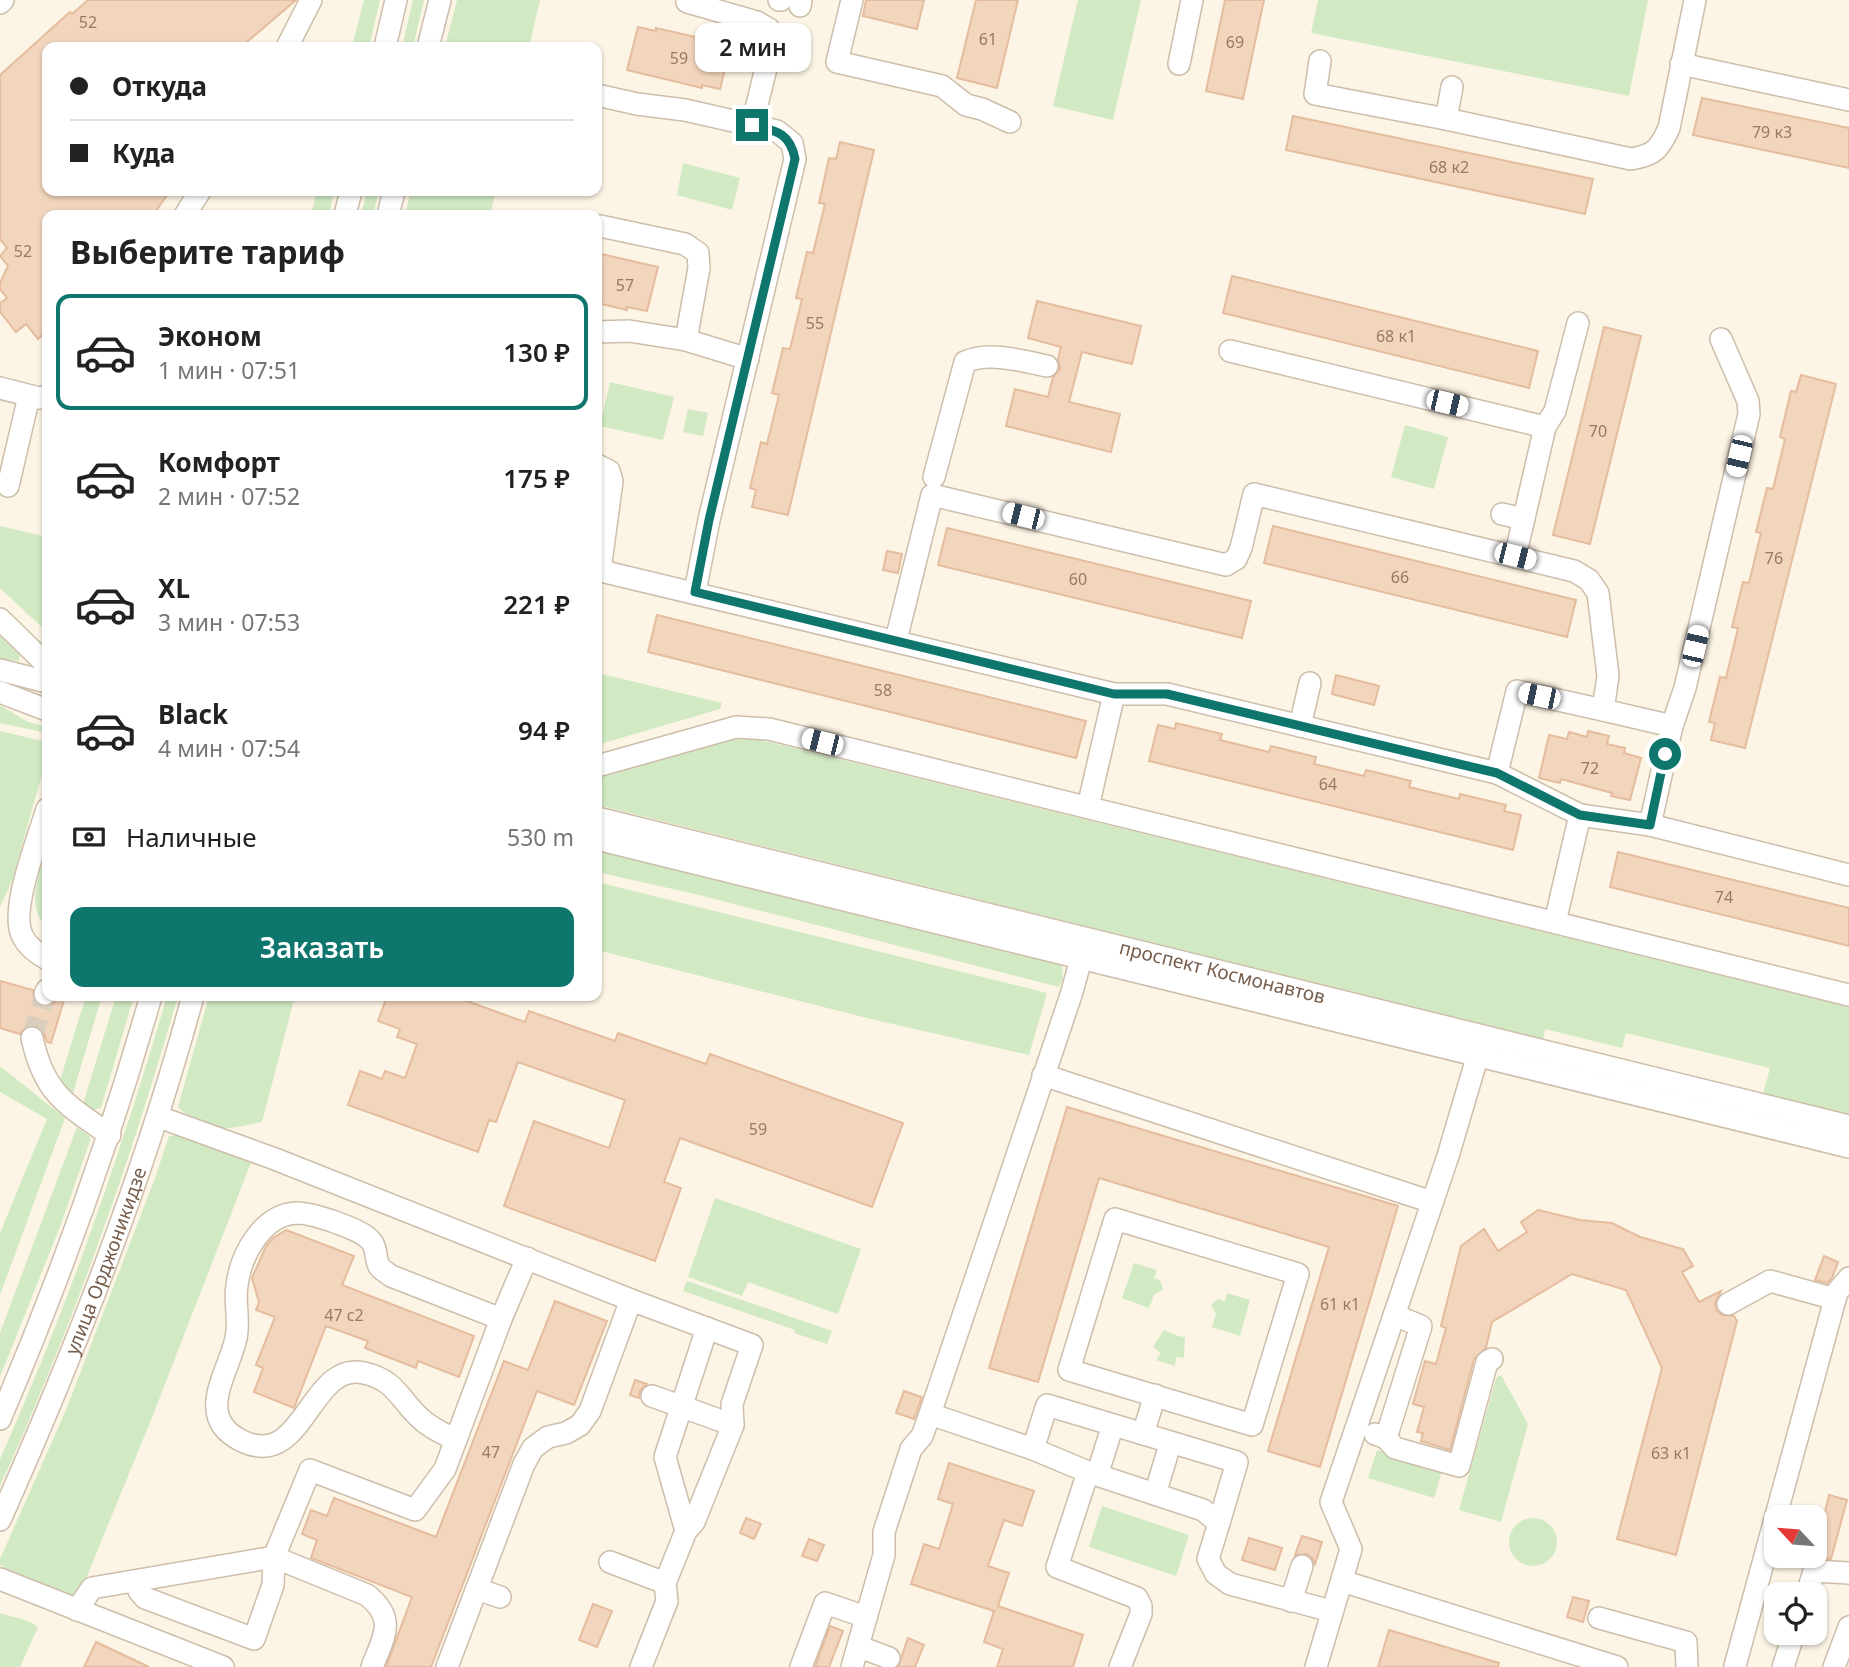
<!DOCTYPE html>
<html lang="ru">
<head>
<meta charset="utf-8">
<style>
  :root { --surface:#fff; --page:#f2f2f2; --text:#222; --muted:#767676; --line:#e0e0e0; --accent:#0f766e }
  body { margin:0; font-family:"Noto Sans",sans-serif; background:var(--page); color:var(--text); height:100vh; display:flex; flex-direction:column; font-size:26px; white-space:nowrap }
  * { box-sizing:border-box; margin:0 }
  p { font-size:23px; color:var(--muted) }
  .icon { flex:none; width:38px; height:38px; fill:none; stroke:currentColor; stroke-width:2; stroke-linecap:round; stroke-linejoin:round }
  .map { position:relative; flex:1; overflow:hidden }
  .drawer { position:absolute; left:42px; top:210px; width:560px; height:791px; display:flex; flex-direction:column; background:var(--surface); border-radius:14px; box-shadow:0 2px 5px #0004 }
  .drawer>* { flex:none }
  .banner { position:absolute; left:42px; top:42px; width:560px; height:154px; border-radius:14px; box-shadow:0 2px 5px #0004; display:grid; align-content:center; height:154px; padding:0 28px; background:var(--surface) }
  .needle { width:46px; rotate:296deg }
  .tools { position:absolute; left:1764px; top:1505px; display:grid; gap:14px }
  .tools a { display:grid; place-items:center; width:63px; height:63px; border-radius:14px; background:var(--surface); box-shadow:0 2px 5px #0004; font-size:35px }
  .end { position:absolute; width:32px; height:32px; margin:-16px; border:9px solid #0f766e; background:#fff; box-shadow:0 0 0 4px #fff }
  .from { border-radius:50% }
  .bubble { position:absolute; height:49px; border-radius:14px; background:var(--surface); box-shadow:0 2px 5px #0004; font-size:23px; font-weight:600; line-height:49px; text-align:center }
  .car { position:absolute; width:21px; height:42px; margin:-21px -10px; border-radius:9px; box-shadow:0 0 5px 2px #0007; background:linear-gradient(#fff 24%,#345 0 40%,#fff 0 76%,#345 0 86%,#fff 0) }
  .banner b { display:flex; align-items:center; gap:24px; height:66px; font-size:26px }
  .banner b+b { border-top:2px solid var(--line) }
  .banner i { width:18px; height:18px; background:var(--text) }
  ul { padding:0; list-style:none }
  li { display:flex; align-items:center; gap:21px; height:116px; margin:0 14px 10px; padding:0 14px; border:4px solid transparent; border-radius:14px }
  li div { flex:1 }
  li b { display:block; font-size:26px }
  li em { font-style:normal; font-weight:600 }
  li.on { border-color:var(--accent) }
  li>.icon { width:63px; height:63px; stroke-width:1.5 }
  h2 { padding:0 28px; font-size:32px; line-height:84px }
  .pay { display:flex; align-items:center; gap:18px; height:77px; padding:0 28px; font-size:26px }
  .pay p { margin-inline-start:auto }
  .action { display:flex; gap:14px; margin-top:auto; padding:14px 28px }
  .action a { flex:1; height:80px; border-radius:14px; background:var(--accent); color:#fff; font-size:28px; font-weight:600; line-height:80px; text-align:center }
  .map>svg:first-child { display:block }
  .green { fill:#d1eac3 }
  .building { fill:#f2d5bd; stroke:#e5bc9d; stroke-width:2 }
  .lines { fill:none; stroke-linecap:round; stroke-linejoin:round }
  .minor-tunnel { stroke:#dacfbe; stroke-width:21; stroke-dasharray:21 10; stroke-linecap:butt }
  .minor-casing { stroke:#cebdab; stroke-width:24 }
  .minor { stroke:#fff; stroke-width:21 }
  .route { stroke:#0f766e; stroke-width:9 }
  .labels { text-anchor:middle; stroke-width:7; stroke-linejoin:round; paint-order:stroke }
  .number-label { font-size:16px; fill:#957a67 }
  .street-label { font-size:19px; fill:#765c4a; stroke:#fff8ec }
</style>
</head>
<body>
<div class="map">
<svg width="1849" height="1667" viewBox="0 0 1849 1667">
  <rect width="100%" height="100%" fill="#fcf5e5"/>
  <path class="green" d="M364,0H380L369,47H352Z
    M413,0H424L413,47H402Z
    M457,0H540L529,47H445Z
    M1078,0H1141L1113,120L1053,106Z
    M1318,0H1648L1629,96L1311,33Z
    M683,163L740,178L732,210L677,195Z
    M317,191H334L329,215H311Z
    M367,191H379L373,215H361Z
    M411,191H496L490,215H405Z
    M610,382L674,397L663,440L600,426Z
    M688,409L708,413L703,436L683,432Z
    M1405,425L1448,437L1434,489L1391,477Z
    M0,526L47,537V632L0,588Z
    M0,636L20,654L19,661L0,659Z
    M602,674L722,703L720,709L597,745V682Z
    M0,705L28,722L47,727V733L0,723Z
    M0,731L47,742V757L12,881L0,907Z
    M741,735L1849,1007V1115L1763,1094L1770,1068L1626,1033L1622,1048L1545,1029L1543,1039L597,805V778L629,765L631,768Z
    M47,848V927C24,906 40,873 47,848Z
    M597,850L1062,965L1063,979L1059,987L695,894L597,872Z
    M597,882L1047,993L1029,1055L875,1020L597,950Z
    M86,996H102L72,1096L60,1080Z
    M116,996H134L101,1108L91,1110L83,1104Z
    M167,996H178C130,1163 72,1328 0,1486V1459C67,1309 121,1153 167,996Z
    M209,996H295L262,1122C226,1129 208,1136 178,1107Z
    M0,1066L65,1118L0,1295V1233L47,1119L0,1092Z
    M77,1127L90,1137V1141L61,1224L0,1377V1333Z
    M179,1135L252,1160L153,1415L83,1586L70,1597L13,1575L0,1565V1559L66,1410L155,1178L169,1136Z
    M715,1198L861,1249L838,1314L748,1282L742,1296L688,1277Z
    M1134,1263L1157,1270L1154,1278L1160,1280L1163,1289L1154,1295L1149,1308L1122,1298Z
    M687,1281L832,1331L827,1344L794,1333L795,1330L683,1291Z
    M1227,1293L1250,1300L1240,1336L1212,1327L1216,1314L1211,1305L1218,1299L1225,1301Z
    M1164,1330L1178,1336L1185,1337L1184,1358L1176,1357L1175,1366L1156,1360L1161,1353L1153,1347Z
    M1501,1375L1528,1424L1501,1522L1459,1510L1496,1378Z
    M1377,1450L1443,1468L1434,1498L1368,1478Z
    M1102,1506L1189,1535L1176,1576L1089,1547Z
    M1509 1542a24 24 0 1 1 48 0a24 24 0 1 1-48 0Z
    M0,1613C13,1618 27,1618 38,1627L20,1667H0Z"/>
  <path class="building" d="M88,0H296L241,47H47V191H170L153,215H47V331L38,339L26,324L16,332L0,312V303L7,298L0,289V283L8,266L0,256L7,248L0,239V75L70,12L72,14Z
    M866,0H924L917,29L863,16Z
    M976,0H1018L997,88L957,78Z
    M1225,0H1264L1243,99L1206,91Z
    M638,27L656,31V28L731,45L720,89L702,85V88L627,70Z
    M1702,98L1849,128V168L1693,135Z
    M1293,116L1593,179L1585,214L1286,150Z
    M840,142L874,150L788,515L752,507L756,490L750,488L761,442L767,444L779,395L772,393L783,348L790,349L802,299L796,298L807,252L813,253L825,204L819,203L829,158L836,159Z
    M597,253L658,267L647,311L627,307V310L597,303Z
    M1232,276L1538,351L1529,388L1223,313Z
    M1037,301L1141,326L1132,364L1082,352L1069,402L1120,414L1111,452L1006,426L1015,389L1048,397L1053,377L1060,369L1058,359L1061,347L1028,338Z
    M1604,327L1641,336L1590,544L1553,535Z
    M1801,375L1836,384L1745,748L1711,740L1715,723L1709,722L1720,677L1726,678L1738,628L1732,627L1743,582L1749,583L1761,533L1756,532L1767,488L1773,489L1785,439L1780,437L1791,391L1796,392Z
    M1273,526L1576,600L1567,637L1264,563Z
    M947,528L1251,601L1242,638L938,565Z
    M887,551L902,554L898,573L883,570Z
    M657,615L1086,721L1076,758L648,652Z
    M1336,675L1379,686L1374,705L1332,694Z
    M1176,723L1222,734L1220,740L1269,752L1271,746L1316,757L1314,764L1364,776L1366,770L1411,781L1409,787L1459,799L1460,794L1506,805L1504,811L1521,815L1513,850L1149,761L1158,725L1175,729Z
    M1588,731L1609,736L1607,744L1625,748L1624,753L1641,758L1630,800L1611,796L1612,793L1561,779L1560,783L1539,778L1549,735L1567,739L1569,732L1587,737Z
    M1618,852L1849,908V946L1610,887Z
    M0,981L33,990L34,1001L40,1006L52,1005L58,998L64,1000L51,1043L47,1042L42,1029L36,1026H28L20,1034L0,1028Z
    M387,996H453L525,1022L529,1011L615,1041L618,1033L706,1064L710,1054L903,1123L872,1207L680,1138L664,1182L681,1188L655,1261L504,1206L534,1121L609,1148L625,1100L518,1062L496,1122L489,1120L478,1152L348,1105L360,1071L382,1079L385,1071L405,1078L417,1044L397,1037L400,1029L378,1021Z
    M1067,1107L1398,1206L1320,1467L1268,1451L1329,1247L1099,1178L1038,1382L989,1368Z
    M1538,1210L1580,1220L1612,1223L1640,1237L1683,1249L1693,1266L1682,1272L1699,1302L1721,1291L1715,1303L1716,1310L1722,1315L1734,1316L1737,1321L1676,1555L1617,1539L1662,1368L1626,1290L1572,1274L1492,1322L1486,1348L1474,1359L1450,1450L1421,1441L1423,1433L1417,1432L1424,1407L1413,1404L1425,1361L1436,1364L1446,1328L1441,1326L1461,1246L1484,1229L1498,1251L1527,1232L1521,1222Z
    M286,1230L354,1256L342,1285L474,1336L459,1377L418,1361L416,1368L385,1356L365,1348L368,1341L326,1326L294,1408L254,1392L263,1368L256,1365L275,1317L256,1310L259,1302L252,1278L266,1246L273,1238Z
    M1824,1256L1838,1262L1832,1278L1827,1283L1815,1280Z
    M555,1301L607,1321L574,1405L537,1391L431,1667H386L412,1597L311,1558L317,1540L302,1534L311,1510L327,1516L334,1498L436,1537L504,1361L528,1370Z
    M635,1380L647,1384L640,1391L639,1398L630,1395Z
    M904,1391L922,1397L914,1419L896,1413Z
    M949,1463L1034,1491L1022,1526L1004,1520L988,1566L1009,1573L998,1606L1083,1635L1073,1667H997L1003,1649L984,1642L994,1611L911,1584L924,1544L939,1549L953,1504L938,1499Z
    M1829,1495L1847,1500L1831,1559L1818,1558L1813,1557L1815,1556Z
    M746,1518L761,1524L754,1539L740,1533Z
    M1302,1536L1322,1542L1315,1564L1312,1558L1307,1554L1295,1555Z
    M1249,1538L1282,1548L1275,1570L1242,1560Z
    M809,1539L824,1545L817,1561L802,1556Z
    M1573,1597L1589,1601L1583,1622L1567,1617Z
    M593,1604L612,1611L597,1647L579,1640Z
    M830,1626L843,1631L829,1667H815Z
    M1389,1630L1499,1663L1498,1667H1378Z
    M908,1638L924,1645L915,1667H898Z
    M96,1642L149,1667H84Z"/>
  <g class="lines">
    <path class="minor-tunnel" d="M32,1038L45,994"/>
    <defs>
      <g id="minor">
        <path d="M779,0H781"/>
        <path d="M852,0L837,62L942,86L966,105L982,109L1010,122"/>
        <path d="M687,2L757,22L769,29L772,44L752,125"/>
        <path d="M0,3L3,0"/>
        <path d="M800,6L801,0"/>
        <path d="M287,47L311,0"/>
        <path d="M385,47L396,0"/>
        <path d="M428,47L440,0"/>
        <path d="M1320,61L1315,94L1446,119L1631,159C1654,155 1659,150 1669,128L1695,0"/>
        <path d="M1179,64L1192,0"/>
        <path d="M1681,64L1849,100"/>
        <path d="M597,95L637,104L685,110L777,131L792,143L795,159L709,520L695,592"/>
        <path d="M1446,119L1452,87"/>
        <path d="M185,215L200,191"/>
        <path d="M345,215L351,191"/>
        <path d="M388,215L394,191"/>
        <path d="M600,226L685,244L698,253L699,268L686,340"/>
        <path d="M597,332L629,331L686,340L748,359"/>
        <path d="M1230,351L1545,427"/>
        <path d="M0,388L39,398L47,396"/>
        <path d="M597,465L609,471L612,481L600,570"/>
        <path d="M934,477L965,362C989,351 1023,361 1047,366"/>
        <path d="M8,486L29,396"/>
        <path d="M1502,514L1524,519"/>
        <path d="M1515,557L1545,427L1555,411L1578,323"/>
        <path d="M597,570L1114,694H1167L1497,773L1580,815L1650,825L1849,875"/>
        <path d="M0,619L47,665"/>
        <path d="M896,640L932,495L1226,565L1236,559L1241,548L1254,494L1574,571L1589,580L1598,593L1608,676L1603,710L1672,726"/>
        <path d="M0,670L47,682"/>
        <path d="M0,692L47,710"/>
        <path d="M1300,726L1310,683"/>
        <path d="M597,766L736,727L769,729L1849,995"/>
        <path d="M1497,773L1517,691L1603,710"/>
        <path d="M1088,807L1114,694"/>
        <path d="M47,809C39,837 8,912 23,937C28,947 38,954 47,959"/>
        <path id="s1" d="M597,818L1849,1126"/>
        <path d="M1650,825L1672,726L1685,688L1749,414L1748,401L1721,339"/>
        <path d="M597,839L1849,1147"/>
        <path d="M1555,922L1580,815"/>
        <path d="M45,994L47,990"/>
        <path d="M32,1038C44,1093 65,1104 110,1135"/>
        <path d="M1043,1075L1432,1202"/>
        <path d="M159,1117L275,1159L631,1300L590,1411L580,1425L566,1433L548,1437L533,1448L524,1464L447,1667"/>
        <path d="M1115,1219L1298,1274L1252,1425L1069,1370Z"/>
        <path d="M1728,1304L1770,1281L1835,1299"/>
        <path d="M652,1396L733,1425"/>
        <path d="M930,1414L1033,1449L1088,1472L1203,1510L1219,1523L1208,1559L1216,1574L1230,1584L1331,1611"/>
        <path d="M0,1419C59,1281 110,1140 151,996"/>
        <path d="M1143,1434L1155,1395"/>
        <path d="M1375,1434L1386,1438L1421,1326L1394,1315"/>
        <path d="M1386,1438L1395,1448L1459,1466L1487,1362L1492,1359"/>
        <path d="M456,1440C444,1434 430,1428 420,1418C399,1399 396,1380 364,1373C310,1360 304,1471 242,1441C193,1417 229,1373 236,1338C240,1321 234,1302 237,1285C241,1254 263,1214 297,1213C312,1213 362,1229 371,1241C377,1247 375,1259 379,1266C381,1270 388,1273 391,1276L501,1319"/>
        <path d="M1033,1449L1047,1405L1237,1462L1219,1523"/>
        <path d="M1088,1472L1057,1567L1137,1598L1141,1606V1614L1120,1667"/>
        <path d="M1097,1475L1111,1431"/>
        <path d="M1155,1494L1169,1448"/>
        <path id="s2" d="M0,1520C76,1349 144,1176 193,996"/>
        <path d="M686,1531L665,1457L707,1328"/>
        <path d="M610,1562L665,1583L686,1531L694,1522L733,1425L732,1404L752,1345L631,1300"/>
        <path d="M0,1579L223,1667"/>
        <path d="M1342,1581L1617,1667"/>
        <path d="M138,1582L139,1591L145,1598L254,1639L273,1585L274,1557L367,1595C397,1619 384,1636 372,1667"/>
        <path d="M477,1589L500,1597"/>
        <path d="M1807,1594L1814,1571L1849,1573"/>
        <path d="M1291,1601L1302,1566"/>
        <path d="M77,1610L92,1588L274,1557L310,1470L415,1510L445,1469L501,1319L527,1258"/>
        <path d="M1599,1618L1686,1642L1687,1667"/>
        <path d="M860,1647L889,1658"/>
        <path d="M1735,1666L1837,1292L1849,1278"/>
        <path d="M641,1667L667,1601L665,1583"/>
        <path d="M801,1667L825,1603L866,1617"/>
        <path d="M852,1667L884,1555V1532L911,1449L922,1436L930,1414L1071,995L1085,945"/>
        <path d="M1316,1667L1351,1549L1331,1502L1448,1156L1482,1041"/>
        <path d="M1783,1667L1794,1633"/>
        <path d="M1834,1667L1849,1627"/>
      </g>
    </defs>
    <use href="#minor" class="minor-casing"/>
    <use href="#minor" class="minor"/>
  </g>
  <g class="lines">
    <path class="route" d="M752,125C776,131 790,132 795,159L709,520L695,592L1114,694H1167L1497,773L1580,815L1650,825L1665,754"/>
  </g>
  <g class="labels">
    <g class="number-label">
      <text x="88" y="28">52</text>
      <text x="988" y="45">61</text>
      <text x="1235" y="48">69</text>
      <text x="679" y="64">59</text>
      <text x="1772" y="138">79 к3</text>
      <text x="1449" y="173">68 к2</text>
      <text x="23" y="257">52</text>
      <text x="625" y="291">57</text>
      <text x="815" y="329">55</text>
      <text x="1396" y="342">68 к1</text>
      <text x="1598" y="437">70</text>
      <text x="1774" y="564">76</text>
      <text x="1400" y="583">66</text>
      <text x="1078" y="585">60</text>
      <text x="883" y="696">58</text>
      <text x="1590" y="774">72</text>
      <text x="1328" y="790">64</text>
      <text x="1724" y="903">74</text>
      <text x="758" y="1135">59</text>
      <text x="1340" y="1310">61 к1</text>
      <text x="344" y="1321">47 с2</text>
      <text x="491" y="1458">47</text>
      <text x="1671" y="1459">63 к1</text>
    </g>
    <g class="street-label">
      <text dy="7" stroke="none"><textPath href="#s1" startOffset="644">проспект Космонавтов</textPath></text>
      <text dy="7" stroke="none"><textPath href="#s2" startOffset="280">улица Орджоникидзе</textPath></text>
    </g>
  </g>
</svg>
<div class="tools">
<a><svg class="needle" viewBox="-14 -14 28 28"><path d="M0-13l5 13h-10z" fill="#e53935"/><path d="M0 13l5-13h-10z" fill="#767676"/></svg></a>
<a><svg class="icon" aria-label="locate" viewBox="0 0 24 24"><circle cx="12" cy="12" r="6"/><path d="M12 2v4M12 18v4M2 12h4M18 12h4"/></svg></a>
</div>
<i class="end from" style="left:1665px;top:754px"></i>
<i class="end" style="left:752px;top:125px"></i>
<div class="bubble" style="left:695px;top:23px;width:116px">2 мин</div>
<i class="car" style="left:1447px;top:403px;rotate:103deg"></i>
<i class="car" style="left:1739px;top:456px;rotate:193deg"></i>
<i class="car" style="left:1023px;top:516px;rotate:284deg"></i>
<i class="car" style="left:1515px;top:556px;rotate:104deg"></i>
<i class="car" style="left:1695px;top:646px;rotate:13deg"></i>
<i class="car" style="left:1539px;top:696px;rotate:282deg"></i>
<i class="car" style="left:822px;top:742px;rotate:284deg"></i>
<div class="banner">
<b><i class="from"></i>Откуда</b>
<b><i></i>Куда</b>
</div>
<section class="drawer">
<h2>Выберите тариф</h2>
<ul>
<li class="on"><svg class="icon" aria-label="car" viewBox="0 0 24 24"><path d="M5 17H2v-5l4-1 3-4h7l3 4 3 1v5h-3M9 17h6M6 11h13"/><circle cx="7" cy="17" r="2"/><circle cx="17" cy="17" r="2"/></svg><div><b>Эконом</b><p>1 мин · 07:51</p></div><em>130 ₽</em></li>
<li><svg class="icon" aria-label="car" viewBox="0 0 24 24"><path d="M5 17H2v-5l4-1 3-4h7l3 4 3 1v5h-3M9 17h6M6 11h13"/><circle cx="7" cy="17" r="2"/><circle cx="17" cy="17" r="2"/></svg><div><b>Комфорт</b><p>2 мин · 07:52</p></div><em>175 ₽</em></li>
<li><svg class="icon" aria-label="car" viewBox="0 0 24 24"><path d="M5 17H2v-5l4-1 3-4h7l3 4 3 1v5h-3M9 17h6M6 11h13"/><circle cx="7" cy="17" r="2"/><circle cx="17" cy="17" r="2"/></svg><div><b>XL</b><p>3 мин · 07:53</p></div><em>221 ₽</em></li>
<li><svg class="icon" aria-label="car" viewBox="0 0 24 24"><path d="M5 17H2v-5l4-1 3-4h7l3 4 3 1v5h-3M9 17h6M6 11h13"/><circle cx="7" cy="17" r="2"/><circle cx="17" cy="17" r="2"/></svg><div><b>Black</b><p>4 мин · 07:54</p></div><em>94 ₽</em></li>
</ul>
<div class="pay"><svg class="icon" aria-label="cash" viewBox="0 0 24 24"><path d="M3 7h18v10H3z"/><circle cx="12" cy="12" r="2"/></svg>Наличные<p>530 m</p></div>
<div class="action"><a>Заказать</a></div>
</section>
</div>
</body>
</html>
